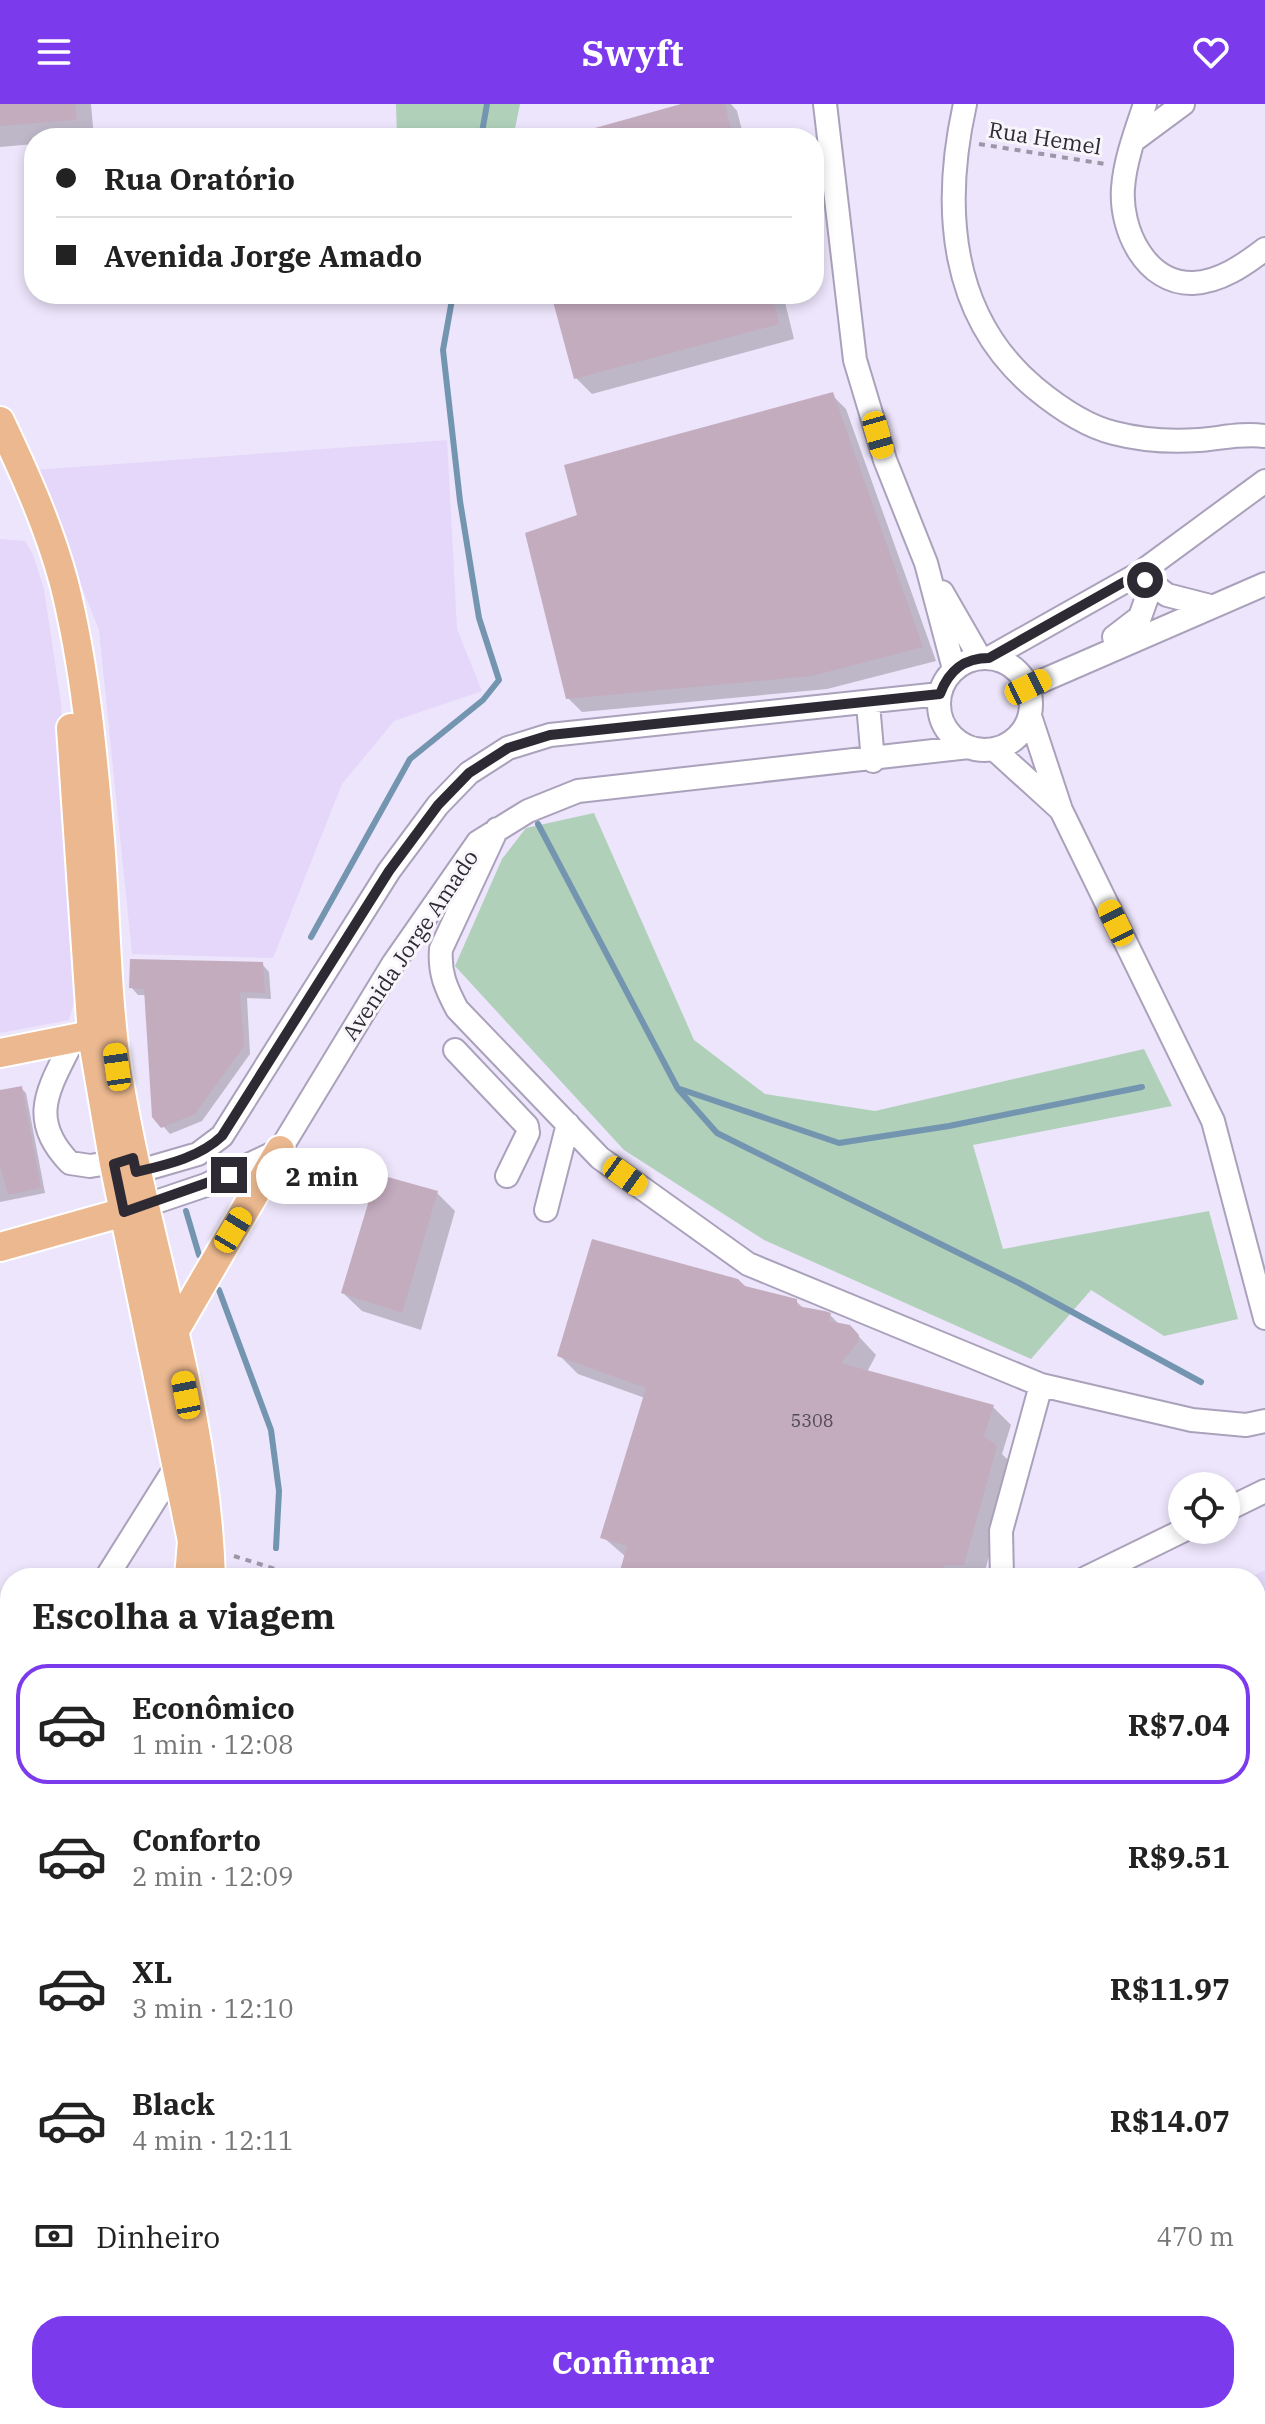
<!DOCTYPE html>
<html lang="pt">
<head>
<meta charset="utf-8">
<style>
  :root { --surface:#fff; --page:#f2f2f2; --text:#222; --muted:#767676; --line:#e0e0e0; --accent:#7c3aed }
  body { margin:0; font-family:"IBM Plex Serif",serif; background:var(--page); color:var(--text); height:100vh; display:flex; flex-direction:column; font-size:30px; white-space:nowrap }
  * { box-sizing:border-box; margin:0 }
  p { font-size:26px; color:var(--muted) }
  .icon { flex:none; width:44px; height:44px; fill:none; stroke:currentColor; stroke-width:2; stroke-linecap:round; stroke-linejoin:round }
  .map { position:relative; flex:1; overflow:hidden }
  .details { position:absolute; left:0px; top:1464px; width:1266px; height:856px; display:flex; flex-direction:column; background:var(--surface); border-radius:32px 32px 0 0; box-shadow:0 4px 12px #0003 }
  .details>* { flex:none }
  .top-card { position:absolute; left:24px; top:24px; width:800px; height:176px; border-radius:32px; box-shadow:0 4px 12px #0003; display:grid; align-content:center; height:176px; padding:0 32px; background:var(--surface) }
  .buttons { position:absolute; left:1168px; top:1368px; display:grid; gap:16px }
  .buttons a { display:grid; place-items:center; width:72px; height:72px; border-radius:50%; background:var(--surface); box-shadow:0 4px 12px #0003; font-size:40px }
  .end { position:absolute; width:36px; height:36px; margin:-18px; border:10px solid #2e2a34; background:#fff; box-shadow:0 0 0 4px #fff }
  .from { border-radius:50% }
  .bubble { position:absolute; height:56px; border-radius:28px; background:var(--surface); box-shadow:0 4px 12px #0003; font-size:26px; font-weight:700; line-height:56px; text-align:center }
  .car { position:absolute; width:24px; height:48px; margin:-24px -12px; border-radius:10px; box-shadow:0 0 6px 2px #0007; background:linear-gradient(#f5c518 24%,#345 0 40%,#f5c518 0 76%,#345 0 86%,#f5c518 0) }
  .top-card b { display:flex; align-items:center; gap:28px; height:76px; font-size:30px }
  .top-card b+b { border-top:2px solid var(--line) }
  .top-card i { width:20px; height:20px; background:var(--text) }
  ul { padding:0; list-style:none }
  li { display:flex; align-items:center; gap:24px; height:120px; margin:0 16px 12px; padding:0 16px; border:4px solid transparent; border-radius:32px }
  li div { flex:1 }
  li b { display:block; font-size:30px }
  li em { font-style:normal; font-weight:700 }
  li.selected { border-color:var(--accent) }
  li>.icon { width:72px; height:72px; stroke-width:1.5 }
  h2 { padding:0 32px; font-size:36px; line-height:96px }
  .pay { display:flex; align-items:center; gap:20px; height:88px; padding:0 32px; font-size:30px }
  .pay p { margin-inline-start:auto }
  .action { display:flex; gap:16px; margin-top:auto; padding:16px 32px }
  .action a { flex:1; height:92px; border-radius:32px; background:var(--accent); color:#fff; font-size:32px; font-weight:700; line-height:92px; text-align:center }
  header { display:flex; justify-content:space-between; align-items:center; height:104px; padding:0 32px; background:var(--accent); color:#fff; font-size:36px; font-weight:700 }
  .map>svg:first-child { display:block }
  .built { fill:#e4d7fa }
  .green { fill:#b0d0ba }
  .shadow { fill:#0003 }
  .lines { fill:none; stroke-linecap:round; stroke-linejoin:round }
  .stream { stroke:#7495b0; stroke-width:6 }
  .building { fill:#c4acbf }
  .minor-casing { stroke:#aaa1bb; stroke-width:26 }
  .major-casing { stroke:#fff; stroke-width:32 }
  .path { stroke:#9d96a7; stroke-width:4; stroke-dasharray:6 6; stroke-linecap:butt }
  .minor { stroke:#fff; stroke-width:22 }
  .major { stroke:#ebb88f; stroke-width:28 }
  .route { stroke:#2e2a34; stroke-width:10 }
  .labels { text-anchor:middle; stroke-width:6; stroke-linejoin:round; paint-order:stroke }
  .number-label { font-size:18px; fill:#544a57 }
  .street-label { font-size:22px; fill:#2e2a34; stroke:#f8f6fb }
</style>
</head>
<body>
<header><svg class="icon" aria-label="menu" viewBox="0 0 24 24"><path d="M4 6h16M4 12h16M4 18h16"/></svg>Swyft<svg class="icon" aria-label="heart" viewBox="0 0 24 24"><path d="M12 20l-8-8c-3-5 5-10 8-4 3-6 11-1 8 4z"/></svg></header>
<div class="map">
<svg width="1265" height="2320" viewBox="0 0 1265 2320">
  <rect width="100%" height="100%" fill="#ede5fb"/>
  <path class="built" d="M447,336L457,525L482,587L394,617L342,680L273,854L132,850L99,526L35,366Z
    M0,435L25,437L33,451L44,485L61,599L80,876L69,916L0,929Z
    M1265,1466V1817L1256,1823V1474H1249Z"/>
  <path class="green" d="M396,0H520L513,34H397Z
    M594,709L694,936L765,990L875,1007L1144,945L1172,1002L973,1041L1003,1145L1209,1107L1238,1215L1164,1232L1091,1186L1031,1255L764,1136L624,1046L455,862L502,755L526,724Z"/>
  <path class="shadow" d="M0,0H91L94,34H34V40L0,43Z
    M688,0H731L737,7L744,34H567Z
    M553,190H783L794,235L592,290L576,274Z
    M832,291L846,305L936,557L827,585L582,608L568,594Z
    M262,860L269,868L271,895L247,894L250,950L202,1017L170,1030L163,1022L146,891H138L131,883Z
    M21,984L26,989L45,1089L0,1098V988Z
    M437,1089L455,1107L421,1226L362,1207L343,1189Z
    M744,1184L796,1197L804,1205L830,1211L840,1221L850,1223L876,1251L867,1268L993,1303L1011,1321L1002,1350L1014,1362L983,1474H620L626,1453L603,1433L645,1294L578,1270L560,1252Z"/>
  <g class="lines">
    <path class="stream" d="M481,34L487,0
      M538,720L678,985L717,1029L1019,1179L1201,1278
      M311,833L410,655L483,596L499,576L479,514L460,397L443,246L453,190
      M680,985L839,1039L949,1022L1142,983
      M186,1107L199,1151
      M219,1186L271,1326L279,1387L276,1444
      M148,2320L153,2310"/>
  </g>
  <path class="building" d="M0,0H75L77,16L0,22Z
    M681,0H725L733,34H578L577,29Z
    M551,190H772L779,220L574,275Z
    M833,288L923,543L812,572L566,595L525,429L577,411L564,361Z
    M130,855L263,858L265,889L240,888L244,942L195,1010L161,1024L152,1013L144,885L129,884Z
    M22,982L41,1084L8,1091L0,1062V986Z
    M377,1070L438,1087L402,1209L341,1189Z
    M592,1135L738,1175L745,1182L797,1195V1202L825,1207L831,1209L829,1217L850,1221L859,1231L857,1240L841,1259L994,1301L984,1332L997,1342L964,1461H944L941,1474H618L627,1442L600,1434L646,1284L557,1252Z"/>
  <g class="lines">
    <defs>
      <path id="minor" d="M825,0L855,256L885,356L926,459L954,565
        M965,0C942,103 949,212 1035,284C1058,303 1085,322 1114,329C1141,336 1171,338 1199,336C1222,334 1242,329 1265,332
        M1145,0C1136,27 1125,56 1123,84C1120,125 1145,180 1193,179C1220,178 1244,161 1265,145
        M1133,37L1183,0
        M1143,473L1167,491L1210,502
        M942,488L980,554
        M1114,533L1140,513L1151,482
        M989,554L1140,469L1265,377
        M939 600a46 46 0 1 1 92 0a46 46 0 1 1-92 0Z
        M1028,583L1265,480
        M868,600L873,657
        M1030,612L1061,706L1213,1017L1265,1214
        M994,645L1060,705
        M497,725L441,845C439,869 446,884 457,905L600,1054L748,1160L1041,1281L1192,1316L1246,1321L1265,1317
        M73,936C50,983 26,1014 70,1059L90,1062L127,1056
        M455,946L527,1022L528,1029L507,1072
        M136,1068L198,1050L222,1032L389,767L438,701L469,669L508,644L550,631L940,590
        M144,1102L206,1081L280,1046L393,860L478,738L528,707L578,687L969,643
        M546,1106L568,1020
        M1226,1406L1265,1387
        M106,1474L182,1353
        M1002,1474L1001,1427L1041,1281
        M1086,1474L1184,1426
        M0,1627L10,1618
        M0,1752L10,1685
        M1256,1969L1265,1962
        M1256,2200L1265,2203
        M0,2275L10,2276
        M585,2310L619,2320
        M274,2320L278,2310
        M1135,2320L1137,2310"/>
      <path id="major" d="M0,317C25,370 49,423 64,479C85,562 93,651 100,736C106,812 106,889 117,965C144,1134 206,1301 211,1474
        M71,624L92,932L114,1060L192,1437L189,1474
        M0,949L111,927
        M0,1143L142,1103
        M174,1228L280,1046
        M0,2305L10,2289
        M61,2320L62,2310"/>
    </defs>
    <use href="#minor" class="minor-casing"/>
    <use href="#major" class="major-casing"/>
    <path class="path" d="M979,40L1105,60
      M234,1452L304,1474"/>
    <use href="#minor" class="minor"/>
    <use href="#major" class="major"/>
  </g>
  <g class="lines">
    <path class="route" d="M229,1071L124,1108L114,1060L133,1054L136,1068C165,1061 199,1054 222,1032L389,767L438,701L469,669L508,644L550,631L940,590C949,566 964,554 989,554L1140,469L1145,476"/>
  </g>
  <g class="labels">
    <g class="number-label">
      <text x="812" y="1323">5308</text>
    </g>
    <g class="street-label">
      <text transform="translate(1045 34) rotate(9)" y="8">Rua Hemel</text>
      <text transform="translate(410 841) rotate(-56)" y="8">Avenida Jorge Amado</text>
    </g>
  </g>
</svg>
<div class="buttons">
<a><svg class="icon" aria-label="locate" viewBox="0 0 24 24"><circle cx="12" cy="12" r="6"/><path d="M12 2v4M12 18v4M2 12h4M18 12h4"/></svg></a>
</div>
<i class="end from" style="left:1145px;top:476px"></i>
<i class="end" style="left:229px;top:1071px"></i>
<div class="bubble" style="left:256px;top:1044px;width:132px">2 min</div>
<i class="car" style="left:878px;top:331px;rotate:164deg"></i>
<i class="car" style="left:1028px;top:583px;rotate:64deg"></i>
<i class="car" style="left:1116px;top:819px;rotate:334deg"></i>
<i class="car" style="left:117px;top:963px;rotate:352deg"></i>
<i class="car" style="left:625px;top:1072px;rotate:126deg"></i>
<i class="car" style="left:233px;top:1126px;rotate:31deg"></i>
<i class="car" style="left:186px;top:1291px;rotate:349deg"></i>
<div class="top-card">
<b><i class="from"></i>Rua Oratório</b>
<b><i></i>Avenida Jorge Amado</b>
</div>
<section class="details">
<h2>Escolha a viagem</h2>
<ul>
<li class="selected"><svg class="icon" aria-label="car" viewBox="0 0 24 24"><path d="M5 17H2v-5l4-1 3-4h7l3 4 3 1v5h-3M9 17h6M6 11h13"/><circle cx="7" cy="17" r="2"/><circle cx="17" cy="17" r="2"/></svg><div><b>Econômico</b><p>1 min · 12:08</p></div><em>R$7.04</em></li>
<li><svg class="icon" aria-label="car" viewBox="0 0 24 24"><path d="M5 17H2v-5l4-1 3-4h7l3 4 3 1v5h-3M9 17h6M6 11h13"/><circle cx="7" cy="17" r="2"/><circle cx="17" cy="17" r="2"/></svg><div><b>Conforto</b><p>2 min · 12:09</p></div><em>R$9.51</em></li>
<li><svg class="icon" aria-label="car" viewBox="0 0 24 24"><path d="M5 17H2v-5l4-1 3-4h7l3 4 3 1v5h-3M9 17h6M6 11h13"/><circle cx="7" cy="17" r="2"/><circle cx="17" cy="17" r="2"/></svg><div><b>XL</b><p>3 min · 12:10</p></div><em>R$11.97</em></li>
<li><svg class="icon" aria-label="car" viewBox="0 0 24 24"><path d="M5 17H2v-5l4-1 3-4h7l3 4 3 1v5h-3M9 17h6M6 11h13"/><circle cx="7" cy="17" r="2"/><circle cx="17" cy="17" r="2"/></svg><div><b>Black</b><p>4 min · 12:11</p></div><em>R$14.07</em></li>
</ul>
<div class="pay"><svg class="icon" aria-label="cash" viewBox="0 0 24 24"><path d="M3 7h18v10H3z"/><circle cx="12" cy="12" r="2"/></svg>Dinheiro<p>470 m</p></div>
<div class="action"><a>Confirmar</a></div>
</section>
</div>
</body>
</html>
